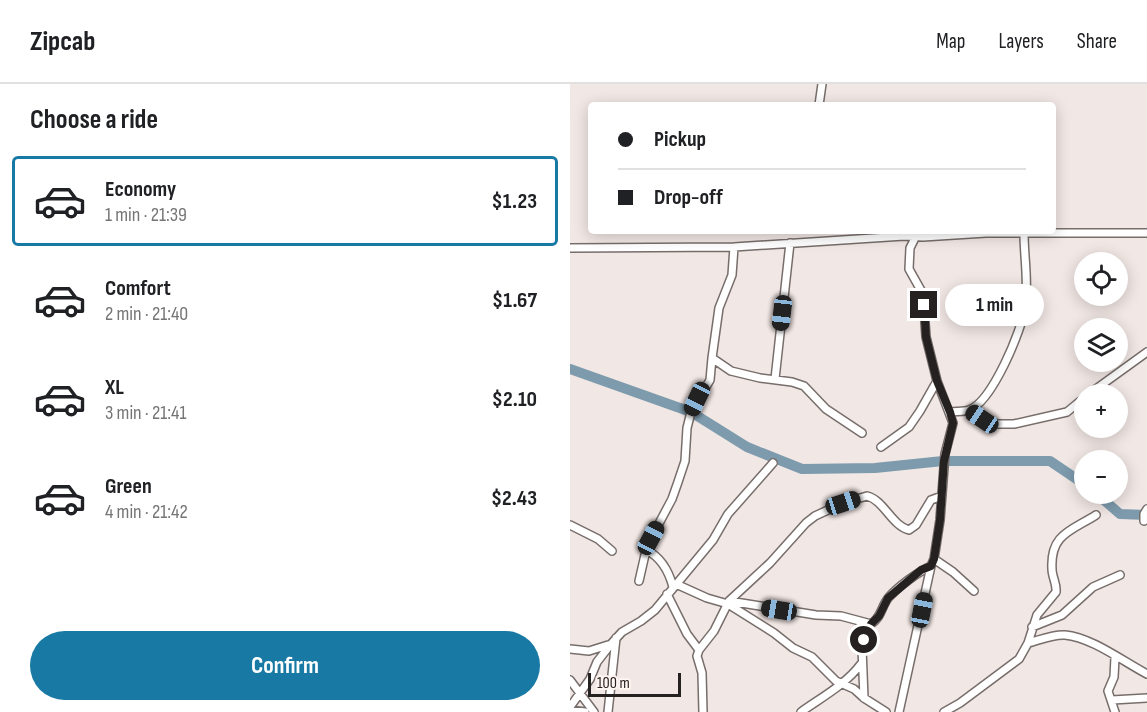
<!DOCTYPE html>
<html lang="en">
<head>
<meta charset="utf-8">
<style>
  :root { --surface:#fff; --page:#f2f2f2; --text:#202124; --muted:#757577; --line:#e0e0e0; --accent:#1879a5 }
  body { margin:0; font-family:"Sofia Sans Condensed",sans-serif; background:var(--page); color:var(--text); height:100vh; display:flex; flex-direction:column; font-size:22px; white-space:nowrap }
  * { box-sizing:border-box; margin:0 }
  p { font-size:20px; color:var(--muted) }
  .icon { flex:none; width:33px; height:33px; fill:none; stroke:currentColor; stroke-width:2; stroke-linecap:round; stroke-linejoin:round }
  .map { position:relative; flex:1; overflow:hidden }
  .sheet { display:flex; flex-direction:column; background:var(--surface); width:570px }
  .sheet>* { flex:none }
  .banner { position:absolute; left:18px; top:18px; width:468px; height:132px; border-radius:6px; box-shadow:0 3px 15px #0003; display:grid; align-content:center; height:132px; padding:0 30px; background:var(--surface) }
  .tools { position:absolute; left:504px; top:168px; display:grid; gap:12px }
  .tools a { display:grid; place-items:center; width:54px; height:54px; border-radius:50%; background:var(--surface); box-shadow:0 3px 15px #0003; font-size:30px }
  .scale { position:absolute; left:18px; bottom:15px; width:93px; box-sizing:border-box; padding-left:6px; border:3px solid #252120; border-top:0; font-size:16px; line-height:21px; white-space:nowrap; color:#252120; -webkit-text-stroke:4px #fff5f1; paint-order:stroke }
  .end { position:absolute; width:27px; height:27px; margin:-14px; border:8px solid #252120; background:#fff; box-shadow:0 0 0 3px #fff }
  .from { border-radius:50% }
  .bubble { position:absolute; height:42px; border-radius:21px; background:var(--surface); box-shadow:0 3px 15px #0003; font-size:20px; font-weight:700; line-height:42px; text-align:center }
  .car { position:absolute; width:18px; height:36px; margin:-18px -9px; border-radius:8px; box-shadow:0 0 4px 2px #0007; background:linear-gradient(#222 24%,#8ab4d8 0 40%,#222 0 76%,#8ab4d8 0 86%,#222 0) }
  .banner b { display:flex; align-items:center; gap:21px; height:57px; font-size:22px }
  .banner b+b { border-top:2px solid var(--line) }
  .banner i { width:15px; height:15px; background:var(--text) }
  ul { padding:0; list-style:none }
  li { display:flex; align-items:center; gap:18px; height:90px; margin:0 12px 9px; padding:0 18px; border:3px solid transparent; border-radius:6px }
  li div { flex:1 }
  li b { display:block; font-size:22px }
  li em { font-style:normal; font-weight:700 }
  li.active { border-color:var(--accent) }
  li>.icon { width:54px; height:54px; stroke-width:1.5 }
  h2 { padding:0 30px; font-size:27px; line-height:72px }
  .cta { display:flex; gap:12px; margin-top:auto; padding:12px 30px }
  .cta a { flex:1; height:69px; border-radius:36px; background:var(--accent); color:#fff; font-size:24px; font-weight:700; line-height:69px; text-align:center }
  header { display:flex; align-items:center; gap:36px; box-sizing:border-box; height:84px; padding:0 30px; background:var(--surface); border-bottom:2px solid var(--line) }
  header strong { font-size:28px }
  nav { display:flex; gap:33px; margin-inline-start:auto; font-size:21px }
  main { display:flex; flex:1; min-height:0 }
  .map>svg:first-child { display:block }
  .lines { fill:none; stroke-linecap:round; stroke-linejoin:round }
  .river { stroke:#7d9bad; stroke-width:10 }
  .minor-casing { stroke:#776e6b; stroke-width:10 }
  .minor { stroke:#fff; stroke-width:7 }
  .route { stroke:#252120; stroke-width:8 }
</style>
</head>
<body>
<header>
<strong>Zipcab</strong>
<nav><a>Map</a><a>Layers</a><a>Share</a></nav>
</header>
<main>
<section class="sheet">
<h2>Choose a ride</h2>
<ul>
<li class="active"><svg class="icon" aria-label="car" viewBox="0 0 24 24"><path d="M5 17H2v-5l4-1 3-4h7l3 4 3 1v5h-3M9 17h6M6 11h13"/><circle cx="7" cy="17" r="2"/><circle cx="17" cy="17" r="2"/></svg><div><b>Economy</b><p>1 min · 21:39</p></div><em>$1.23</em></li>
<li><svg class="icon" aria-label="car" viewBox="0 0 24 24"><path d="M5 17H2v-5l4-1 3-4h7l3 4 3 1v5h-3M9 17h6M6 11h13"/><circle cx="7" cy="17" r="2"/><circle cx="17" cy="17" r="2"/></svg><div><b>Comfort</b><p>2 min · 21:40</p></div><em>$1.67</em></li>
<li><svg class="icon" aria-label="car" viewBox="0 0 24 24"><path d="M5 17H2v-5l4-1 3-4h7l3 4 3 1v5h-3M9 17h6M6 11h13"/><circle cx="7" cy="17" r="2"/><circle cx="17" cy="17" r="2"/></svg><div><b>XL</b><p>3 min · 21:41</p></div><em>$2.10</em></li>
<li><svg class="icon" aria-label="car" viewBox="0 0 24 24"><path d="M5 17H2v-5l4-1 3-4h7l3 4 3 1v5h-3M9 17h6M6 11h13"/><circle cx="7" cy="17" r="2"/><circle cx="17" cy="17" r="2"/></svg><div><b>Green</b><p>4 min · 21:42</p></div><em>$2.43</em></li>
</ul>
<div class="cta"><a>Confirm</a></div>
</section>
<div class="map">
<svg width="577" height="628" viewBox="0 0 577 628">
  <rect width="100%" height="100%" fill="#f1e7e4"/>
  <g class="lines">
    <path class="river" d="M0,285L121,328L177,363L232,385L305,384L373,377H480L514,400
      M527,410L550,430L577,431"/>
    <defs>
      <path id="minor" d="M249,21L252,0
        M164,163L162,191L149,224L142,274L161,287L190,294L222,298L234,302L256,325L292,349
        M0,164L164,163L334,152L353,153L416,149H577
        M205,295L220,159
        M519,310L577,268
        M399,326L412,335L428,340H444L497,328L514,314
        M380,328C386,327 393,328 399,326C422,318 452,246 455,223C459,199 454,174 454,149
        M311,363L339,343L350,327L367,297
        M574,437V430L577,425
        M0,441L28,455L42,467
        M76,466C91,473 99,488 103,503
        M364,475L383,488L404,507
        M69,497L77,462L102,415L108,398L115,377L117,344L121,328L140,296L142,274
        M106,500L137,514L158,520L204,549L223,564L242,573L266,597L284,605L294,614L316,628
        M97,510L117,550L129,566L127,572L132,589L133,628
        M159,517L246,531L271,532L301,540C312,533 311,522 319,513C329,502 348,488 361,482
        M462,543L492,531L523,503L550,491
        M458,559C470,556 483,550 495,551C521,553 554,578 577,590
        M0,565L19,567L38,561
        M129,566L144,547L159,517L200,479L236,439L245,432L273,419L297,412C314,416 321,441 339,446L346,441L361,416L372,412
        M545,573L544,593L538,607L545,628
        M0,596L24,628
        M294,614L292,564L301,540
        M542,616L577,614
        M0,623L20,595L27,578L41,560L52,548L71,537L85,526L143,456L158,430L203,379
        M0,626L15,628
        M38,628L46,554
        M231,628C252,613 275,601 291,580
        M329,628L361,482L364,475L370,436L375,370L383,339L367,297L356,253L353,210L339,185L340,164L346,152
        M374,628L390,619L449,575L458,559L467,531L486,508C487,500 482,493 482,485C480,450 501,447 526,431"/>
    </defs>
    <use href="#minor" class="minor-casing"/>
    <use href="#minor" class="minor"/>
  </g>
  <g class="lines">
    <path class="route" d="M294,556L301,540L309,532L318,514L351,486L361,482L364,475L370,436L374,377L383,339L380,328L367,297L356,253L354,221"/>
  </g>
</svg>
<div class="tools">
<a><svg class="icon" aria-label="locate" viewBox="0 0 24 24"><circle cx="12" cy="12" r="6"/><path d="M12 2v4M12 18v4M2 12h4M18 12h4"/></svg></a>
<a><svg class="icon" aria-label="layers" viewBox="0 0 24 24"><path d="M12 4l9 5-9 5-9-5zM3 14l9 5 9-5"/></svg></a>
<a>+</a>
<a>−</a>
</div>
<div class="scale">100 m</div>
<i class="end from" style="left:294px;top:556px"></i>
<i class="end" style="left:354px;top:221px"></i>
<div class="bubble" style="left:375px;top:200px;width:99px">1 min</div>
<i class="car" style="left:212px;top:229px;rotate:187deg"></i>
<i class="car" style="left:127px;top:315px;rotate:206deg"></i>
<i class="car" style="left:412px;top:335px;rotate:304deg"></i>
<i class="car" style="left:273px;top:419px;rotate:72deg"></i>
<i class="car" style="left:81px;top:454px;rotate:28deg"></i>
<i class="car" style="left:209px;top:526px;rotate:279deg"></i>
<i class="car" style="left:352px;top:526px;rotate:11deg"></i>
<div class="banner">
<b><i class="from"></i>Pickup</b>
<b><i></i>Drop-off</b>
</div>
</div>
</main>
</body>
</html>
